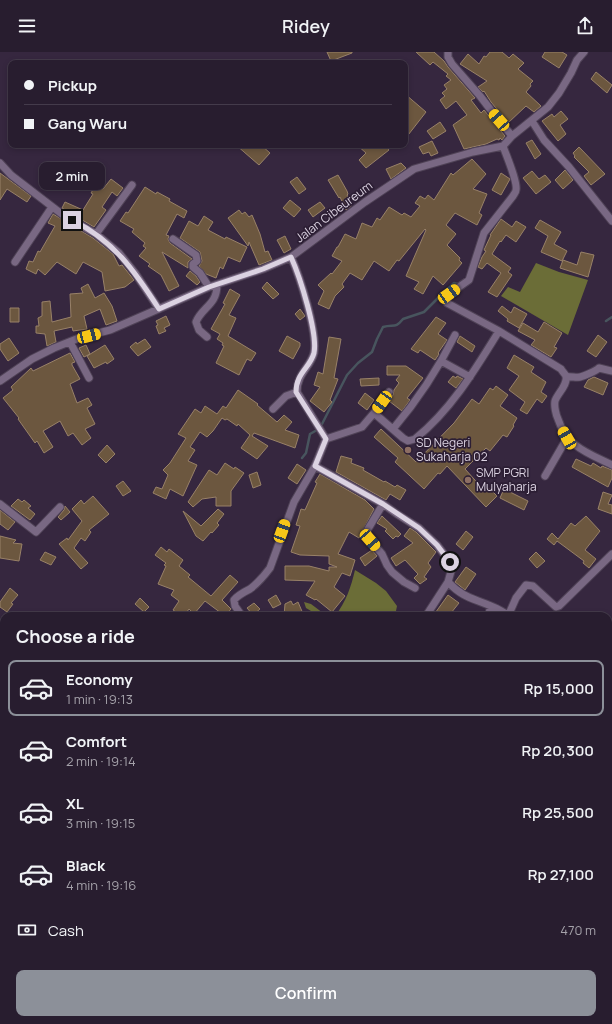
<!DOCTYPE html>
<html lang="en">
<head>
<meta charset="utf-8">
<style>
  :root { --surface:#281d2f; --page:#302637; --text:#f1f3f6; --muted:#a5a2aa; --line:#443b4b; --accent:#8c9099 }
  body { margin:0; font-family:Manrope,sans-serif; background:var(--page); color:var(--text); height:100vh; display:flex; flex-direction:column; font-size:15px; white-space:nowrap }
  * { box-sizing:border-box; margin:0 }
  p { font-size:13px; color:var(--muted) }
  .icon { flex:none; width:22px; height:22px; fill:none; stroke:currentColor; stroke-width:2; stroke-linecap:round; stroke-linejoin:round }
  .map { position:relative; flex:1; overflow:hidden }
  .side { position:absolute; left:0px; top:560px; width:612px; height:412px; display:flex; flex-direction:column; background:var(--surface); border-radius:12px 12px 0 0; box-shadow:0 2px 6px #0003,0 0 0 1px var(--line) }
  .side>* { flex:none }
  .top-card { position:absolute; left:8px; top:8px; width:400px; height:88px; border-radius:8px; box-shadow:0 2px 6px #0003,0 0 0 1px var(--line); display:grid; align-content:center; height:88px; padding:0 16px; background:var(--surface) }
  .end { position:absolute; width:18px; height:18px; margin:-9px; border:5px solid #dbd2e1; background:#111; box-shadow:0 0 0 2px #111 }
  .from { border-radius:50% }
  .bubble { position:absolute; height:28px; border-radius:8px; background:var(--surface); box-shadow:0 2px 6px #0003,0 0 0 1px var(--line); font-size:13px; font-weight:600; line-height:28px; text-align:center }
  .car { position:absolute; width:12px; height:24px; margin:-12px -6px; border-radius:5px; box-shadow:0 0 3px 1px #0007; background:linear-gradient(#f5c518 24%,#345 0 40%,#f5c518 0 76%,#345 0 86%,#f5c518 0) }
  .top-card b { display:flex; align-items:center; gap:14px; height:38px; font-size:15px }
  .top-card b+b { border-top:1px solid var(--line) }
  .top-card i { width:10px; height:10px; background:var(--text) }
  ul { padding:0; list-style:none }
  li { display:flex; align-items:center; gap:12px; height:56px; margin:0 8px 6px; padding:0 8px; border:2px solid transparent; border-radius:8px }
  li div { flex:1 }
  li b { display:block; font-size:15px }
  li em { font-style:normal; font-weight:600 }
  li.current { border-color:var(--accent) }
  li>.icon { width:36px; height:36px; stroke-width:1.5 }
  h2 { padding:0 16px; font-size:18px; line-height:48px }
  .pay { display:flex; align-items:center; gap:10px; height:44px; padding:0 16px; font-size:15px }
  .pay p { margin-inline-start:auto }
  .action { display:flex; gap:8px; margin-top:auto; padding:8px 16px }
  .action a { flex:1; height:46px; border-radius:8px; background:var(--accent); color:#fff; font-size:16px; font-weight:600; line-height:46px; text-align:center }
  header { display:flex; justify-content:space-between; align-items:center; height:52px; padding:0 16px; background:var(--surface); font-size:18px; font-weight:600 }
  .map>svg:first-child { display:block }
  .forest { fill:#6b6d37 }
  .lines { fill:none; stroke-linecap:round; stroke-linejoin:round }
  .stream { stroke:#48555e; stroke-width:2.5 }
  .building { fill:#6c573f; stroke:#988168 }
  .minor-casing { stroke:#4f4256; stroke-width:9 }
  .minor { stroke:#796883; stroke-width:7 }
  .route { stroke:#dbd2e1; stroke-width:5 }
  .education-dot { fill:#8d6e63; stroke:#2c1e34; stroke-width:1.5 }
  .labels { text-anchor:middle; stroke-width:3.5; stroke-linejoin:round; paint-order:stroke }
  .street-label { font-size:12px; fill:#dbd2e1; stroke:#2c1e34 }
  .poi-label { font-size:12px; fill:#dbd2e1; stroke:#2c1e34; text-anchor:start }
</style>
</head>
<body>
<header><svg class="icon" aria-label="menu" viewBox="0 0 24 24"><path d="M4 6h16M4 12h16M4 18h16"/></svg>Ridey<svg class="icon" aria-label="share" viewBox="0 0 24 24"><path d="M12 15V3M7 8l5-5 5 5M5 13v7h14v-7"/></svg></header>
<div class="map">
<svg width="612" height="972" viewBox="0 0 612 972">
  <rect width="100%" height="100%" fill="#36273f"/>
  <path class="forest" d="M536,211L559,220L588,228L568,283L501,244L508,235L520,240Z
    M355,518L376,531L386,539L397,554L395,564H335C346,550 351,535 355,518Z
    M304,550L311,552L327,564H316V562L306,556Z"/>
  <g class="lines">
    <path class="stream" d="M606,269L612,265
      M322,372L347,323L358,311L372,300L377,287L383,275C394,272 395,277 403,267L424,260L444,240L454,231L458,232L461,230
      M302,406L306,401L310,382L317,378"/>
  </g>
  <path class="building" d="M327,0H352V1L331,9Z
    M416,0H434L444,9L448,15L475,46L471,48L481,61L484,58L505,84L502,88L500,86L499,88L497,87L486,92L464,97L453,73L467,63L456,49L446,57L440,48L445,44L442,41L447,37L444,33L451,28L446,24L448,22L433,10L430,13Z
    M490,0H502L509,6L513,2L524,11L518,17L533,29L530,32L531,34L526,40L541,54L534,60L526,54L508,71L491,50L484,39L483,40L478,35L487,29L460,12L468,2L479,12L484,4L486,5Z
    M545,0H562L567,3L559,16L542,5Z
    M596,20L612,33L607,41L591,27Z
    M405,42L426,60L405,87Z
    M561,59L568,67L560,73L566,82L558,89L542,69L552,62L554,65Z
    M440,70L446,79L433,87L427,79Z
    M532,88L541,102L535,107L526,91Z
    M432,89L438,101L431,104L429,100L423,102L419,95Z
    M236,93H261L270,101L259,113Z
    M357,93H385L389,98L366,116L359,108L366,101Z
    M579,95L605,122L591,133L584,124L589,120L574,105L575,104L573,101Z
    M472,107L486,122L473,137L487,142L479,161L482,163L477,173L455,161L446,173L456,182L447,193L460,206L459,208L462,211L443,233L433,224L423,242L414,237L419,230L406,224L426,178L425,177L399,209L397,208L389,219L374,209L362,228L350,221L342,232L344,235L335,244L329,257L318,252L324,239L318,233L331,221L332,222L342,209L332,204L337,195H338L345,182L356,187L362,171L372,175L377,166L380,168L389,155L402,163L404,161L411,165L420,154L415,151L420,144L425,147L428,143L434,148L451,121L453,123Z
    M401,111L406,116L391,127L386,117Z
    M565,118L573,128L563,137L555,128Z
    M532,119L539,127L545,123L551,130L536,142L523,126Z
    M0,121L31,144L27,150L7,137L0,148Z
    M501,121L510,127L501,143L492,138Z
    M338,123L347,139L348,142L347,143L352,153L346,158L340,145L339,146L328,128Z
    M297,125L306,137L299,142L290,130Z
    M111,127L123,136L117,144L112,140L102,155L106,158L94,175L62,156L65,150L83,158L93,142L91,141L96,133L103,137Z
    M145,135L156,142L157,140L170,147L169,149L187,159L184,166L177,162L166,183L169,184L168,187L170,191L192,207L188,210V216L162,200L179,234L169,239L161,223L148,214L150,212L139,204L146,196L143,194L145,191L132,180L134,177L120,169L126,160L128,161Z
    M290,148L301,157L294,165L283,156Z
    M320,150L325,156L313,165L308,158Z
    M239,158L242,162L245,160L249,165L252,163L260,182L265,200L268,199L272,208L259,213L249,190L248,194L228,166Z
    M53,162L93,186L113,202L119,214L122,213L134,228L125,235L105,239L102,220L83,210L76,222L57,210L45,223L38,217L36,222L26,217L29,209L33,210L38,199L40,200L55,174L48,171Z
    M204,164L213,170L208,178L225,187L226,185L247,195L240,210L228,205L223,217L220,215L216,226L206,222L199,214L202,209L200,200L180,186L189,169L198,174Z
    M501,167L512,175L516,169L526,175L516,190L506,183L501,190L500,189L492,202L511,216L508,220L512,223L497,245L488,240L501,221L487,211L482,217L478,215L482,205L486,199L484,198L491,183H490Z
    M540,168L561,180L554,192L567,199L562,209L541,200L548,184L535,176Z
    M285,184L291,197L284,201L277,188Z
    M581,200L594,203L588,225L560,216L563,208L577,213Z
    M190,219L196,224L200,230L197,233L186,224Z
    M267,230L279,242L273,247L262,236Z
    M88,232L95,246L104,241L112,254L117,269L106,273L100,257L84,264L87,277L73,279L72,275L54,279L56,290L47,294L45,282L36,281V274H39L38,266L42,264V250L50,249L52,270L71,265L70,242L83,241L81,236Z
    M230,237L240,243L229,263L236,266L228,284L256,301L251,309L247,307L239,323L216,311L224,294L222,293L223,291L217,287L220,282L211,277L225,252L223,251Z
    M502,254L511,261L514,255L527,262L519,276L507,269L508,267L498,259Z
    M10,256H19V270H10Z
    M300,257L305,264L300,268L295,262Z
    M166,264L170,273L164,276L166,279L159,282L156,274L158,273L156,269Z
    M436,265L446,271L438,282L447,288L438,301L439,302L435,308L420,298L418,301L411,297Z
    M544,270L562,281L554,295L557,296L551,305L531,293L535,288L518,279L523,271L538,280Z
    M598,283L607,290L596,305L587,299Z
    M287,284L300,291V294L293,307L279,299Z
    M460,284L475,294L472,300L457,290Z
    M329,285L341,287L334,326L338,327L330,348L332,350L324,360L310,349L320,335L314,333L318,320L323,322Z
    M9,286L19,301L8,309L0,297V292Z
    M145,287L151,295L138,304L130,295L136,290L137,292Z
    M86,293L90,302L84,305L79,296Z
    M105,293L114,307L107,312L106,310L94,316L87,304Z
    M70,301L75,310L72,311V313L80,327L70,332L77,351L88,346L92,353L87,356L95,372L85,377L91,386L82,393L73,381L68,384L60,369L43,379L53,395L44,401L37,389L35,391L18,367L19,366L3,346L13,338L11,335L31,316L33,319Z
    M514,303L534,315L531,320L546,330L541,340L547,344L542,351L537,347L527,362L520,358L525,350L509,338L519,324L507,316Z
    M387,314H406L423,326L407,346L410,348L402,359L389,349L393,343L394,338L399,331L396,328L400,323H387Z
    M453,324L456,326L457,324L463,327L456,336L448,330Z
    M594,325L608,331L603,343L584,335L588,328Z
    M379,326V333L361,334L360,327Z
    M496,334L508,343L500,354L517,366L513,373L514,374L507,385L503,383L490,399L486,396L465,417L483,437L486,433L497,444L486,455L447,414L440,422L438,421L424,437L395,410L398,406L374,385L381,377L416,410L454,371L472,347L479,352L490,336L493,338Z
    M238,338L258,352L257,353L277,370L284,363L292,370L285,378L299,383L295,396L254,381L252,384L268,394L257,407L241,396L250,383L238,372L237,374L227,367L225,368L222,366L213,379L207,385L200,380L190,395L195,398L188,409L197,413L183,444L170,437L166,447L153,441L156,435L162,437L168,423L163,418L170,411L186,386L178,382L195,357L201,361L205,354L217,362L223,354L226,356Z
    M365,341L374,348L367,358L358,351Z
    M107,393L115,402L106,411L98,403Z
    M341,404L352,407L351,411L364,416L363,418L384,430L385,429L395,435L397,433L406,438L400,448L390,442L386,448L336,420Z
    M576,407L591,414L593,411L601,416L602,414L612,418V426L608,435L572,415Z
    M225,411L234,417L235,415L244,421L231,439V454H216V445L202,447L193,455L188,450L209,418L217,423Z
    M297,412L306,418L297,432L288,426Z
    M257,420L261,433L253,436L249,423Z
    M320,422L365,448L374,457L359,486L349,480L338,502L355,508L350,524L342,521L334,535L345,544L332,560L316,547L315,548L306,543L315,529L285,528V514H309L329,519V515H337L329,512V504L300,503L291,500L300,474L296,473L301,457L305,458L317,431L315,430Z
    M123,429L131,439L123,444L116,434Z
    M504,437L528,449L524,458L500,446Z
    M603,440L612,443L608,452L612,453V462L598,457Z
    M93,444L109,462L89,478L91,480L85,489L81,486L74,496L88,511L81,517L59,492L67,486L68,488L82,469L72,457L81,448L84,452Z
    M18,447L22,450L24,448L31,454L28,456L35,462L30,468L11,454Z
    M65,454L70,460L61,468L58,465L64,458Z
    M218,457L224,462L217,471L219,473L212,481L211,480L203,489L196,484L183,459L201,474Z
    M0,458L15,470L8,478L0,472Z
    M382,464L401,482L398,485L396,484L393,487L385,479L387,477L377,471Z
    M586,464L600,479L585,498L596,507L589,516L583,511L584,509L557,489L554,493L547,487L552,481L558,487L571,471L575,474Z
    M410,476L416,480L436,500L428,511L431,515L424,525L427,527L420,532L414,526L418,522L405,508L396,514L391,506L413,491L404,484Z
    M466,479L473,485L463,498L456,492Z
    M0,484L16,488L13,491L22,492L19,509L0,506Z
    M161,495L167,500L169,497L183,508L179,514L190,523L188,525L211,544L230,523L238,530L222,548L231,557L225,564L205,549L194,562L189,557L184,564H182L173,558L179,549L171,543L174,538L158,532L166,514L164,513L166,511L155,503Z
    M372,498L377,504L365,514L360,506Z
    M45,500L56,505L51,513L40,508Z
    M536,500L545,509L537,516L529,507Z
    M466,515L476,522L465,538L455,530Z
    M10,536L18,543L11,551L13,552L7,560L0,555V550Z
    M276,543L281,552L273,556L268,548Z
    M448,543L459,551L451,561L450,560L448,564H433Z
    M140,546L149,555L144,560L135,552Z
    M291,549L293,553L298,550L304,564H284L285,552Z
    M254,551L260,557L253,563L247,556Z"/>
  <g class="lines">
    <defs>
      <path id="minor" d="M448,0V5L452,12L480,44L490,57L512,84
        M532,69L544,88L569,115L612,169
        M503,94C506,103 518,130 516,138C516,140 514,142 513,144L484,181L469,228L449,242L445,246L447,251L499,279L561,317C562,319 565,322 566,324C568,333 557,342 555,349C554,354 556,363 558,367C567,395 588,401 612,413
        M0,111L11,123L63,163L96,182L119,201L135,221L159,257
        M96,182L132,133
        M173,187L196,203L197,209L193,212V215L200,221L209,235
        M291,205C300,225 318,281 314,301C310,316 297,321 297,340L326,387
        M15,210L52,155
        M207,285L199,278L196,270C202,255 217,253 217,233
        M70,290L89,326
        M441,309L470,325
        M566,325C571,324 576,326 580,325C584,324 596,319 599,316L612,319
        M0,329L32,307L54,296L79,286L110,278L209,235L263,217L291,205L365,150L414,117L473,100L503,94L512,84L548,55L559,41L571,21L577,8L584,0
        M273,357L286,344L297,340
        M374,361L403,386L408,389L415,387C451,358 475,318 499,279
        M393,377C417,349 438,317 455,283
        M315,414L383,452L397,462L419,476L437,493L450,510L452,516L448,530C463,546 473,546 491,554C497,556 503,560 508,563
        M545,424L567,386
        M0,452L36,480L60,455
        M383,452L368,477L366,483L382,502L387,513L392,520L404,530L415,536
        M242,564L235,554L234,548C238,543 244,540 250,537C258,531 264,524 270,516L294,450L315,414L326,387L362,375L374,361L389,340
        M426,564L448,530
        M487,564L489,561L491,554
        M508,564L516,546L526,533L533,534L556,555L559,554L612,502
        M0,944L4,941
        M138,968L140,972"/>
    </defs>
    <use href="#minor" class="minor-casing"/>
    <use href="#minor" class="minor"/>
  </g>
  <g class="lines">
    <path class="route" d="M72,168C114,189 134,218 159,257L209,235L263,217L291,205C300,225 318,281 314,301C310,316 296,321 296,340L326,387L315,414L383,452L419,476L437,493L450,510"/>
  </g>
  <g class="education-dot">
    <circle cx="408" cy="398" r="4"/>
    <circle cx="468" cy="428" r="4"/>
  </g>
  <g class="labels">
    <g class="street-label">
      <text transform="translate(334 160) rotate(-37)" y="4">Jalan Cibeureum</text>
    </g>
    <g class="poi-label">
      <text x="416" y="395">SD Negeri<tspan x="416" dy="14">Sukaharja 02</tspan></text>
      <text x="476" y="425">SMP PGRI<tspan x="476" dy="14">Mulyaharja</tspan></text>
    </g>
  </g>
</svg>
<i class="end from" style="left:450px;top:510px"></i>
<i class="end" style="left:72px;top:168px"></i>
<div class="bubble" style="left:39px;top:110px;width:66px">2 min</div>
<i class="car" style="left:499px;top:68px;rotate:319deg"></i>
<i class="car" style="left:449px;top:242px;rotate:55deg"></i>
<i class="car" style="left:89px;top:284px;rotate:75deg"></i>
<i class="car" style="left:382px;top:350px;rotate:215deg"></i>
<i class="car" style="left:567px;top:386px;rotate:330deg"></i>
<i class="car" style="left:282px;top:479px;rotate:20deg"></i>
<i class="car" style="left:370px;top:488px;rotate:139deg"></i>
<div class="top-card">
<b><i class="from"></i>Pickup</b>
<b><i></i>Gang Waru</b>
</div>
<section class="side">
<h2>Choose a ride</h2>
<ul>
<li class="current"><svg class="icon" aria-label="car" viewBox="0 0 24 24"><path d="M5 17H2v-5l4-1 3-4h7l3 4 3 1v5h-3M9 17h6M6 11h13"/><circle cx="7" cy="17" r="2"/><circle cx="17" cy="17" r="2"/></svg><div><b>Economy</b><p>1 min · 19:13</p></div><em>Rp 15,000</em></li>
<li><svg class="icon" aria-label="car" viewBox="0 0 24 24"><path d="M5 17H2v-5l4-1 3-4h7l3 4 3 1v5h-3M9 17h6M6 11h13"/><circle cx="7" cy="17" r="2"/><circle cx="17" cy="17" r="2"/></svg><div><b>Comfort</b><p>2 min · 19:14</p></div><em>Rp 20,300</em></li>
<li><svg class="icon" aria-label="car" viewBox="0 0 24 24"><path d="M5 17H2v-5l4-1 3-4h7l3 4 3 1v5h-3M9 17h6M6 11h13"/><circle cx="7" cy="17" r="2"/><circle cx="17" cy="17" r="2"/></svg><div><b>XL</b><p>3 min · 19:15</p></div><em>Rp 25,500</em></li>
<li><svg class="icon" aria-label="car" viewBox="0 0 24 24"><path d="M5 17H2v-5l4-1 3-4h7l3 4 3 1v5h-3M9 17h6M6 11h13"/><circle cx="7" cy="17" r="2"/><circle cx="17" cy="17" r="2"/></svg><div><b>Black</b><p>4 min · 19:16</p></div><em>Rp 27,100</em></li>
</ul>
<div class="pay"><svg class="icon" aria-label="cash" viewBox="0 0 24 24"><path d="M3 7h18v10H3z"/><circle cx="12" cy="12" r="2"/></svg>Cash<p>470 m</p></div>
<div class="action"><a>Confirm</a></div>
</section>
</div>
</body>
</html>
